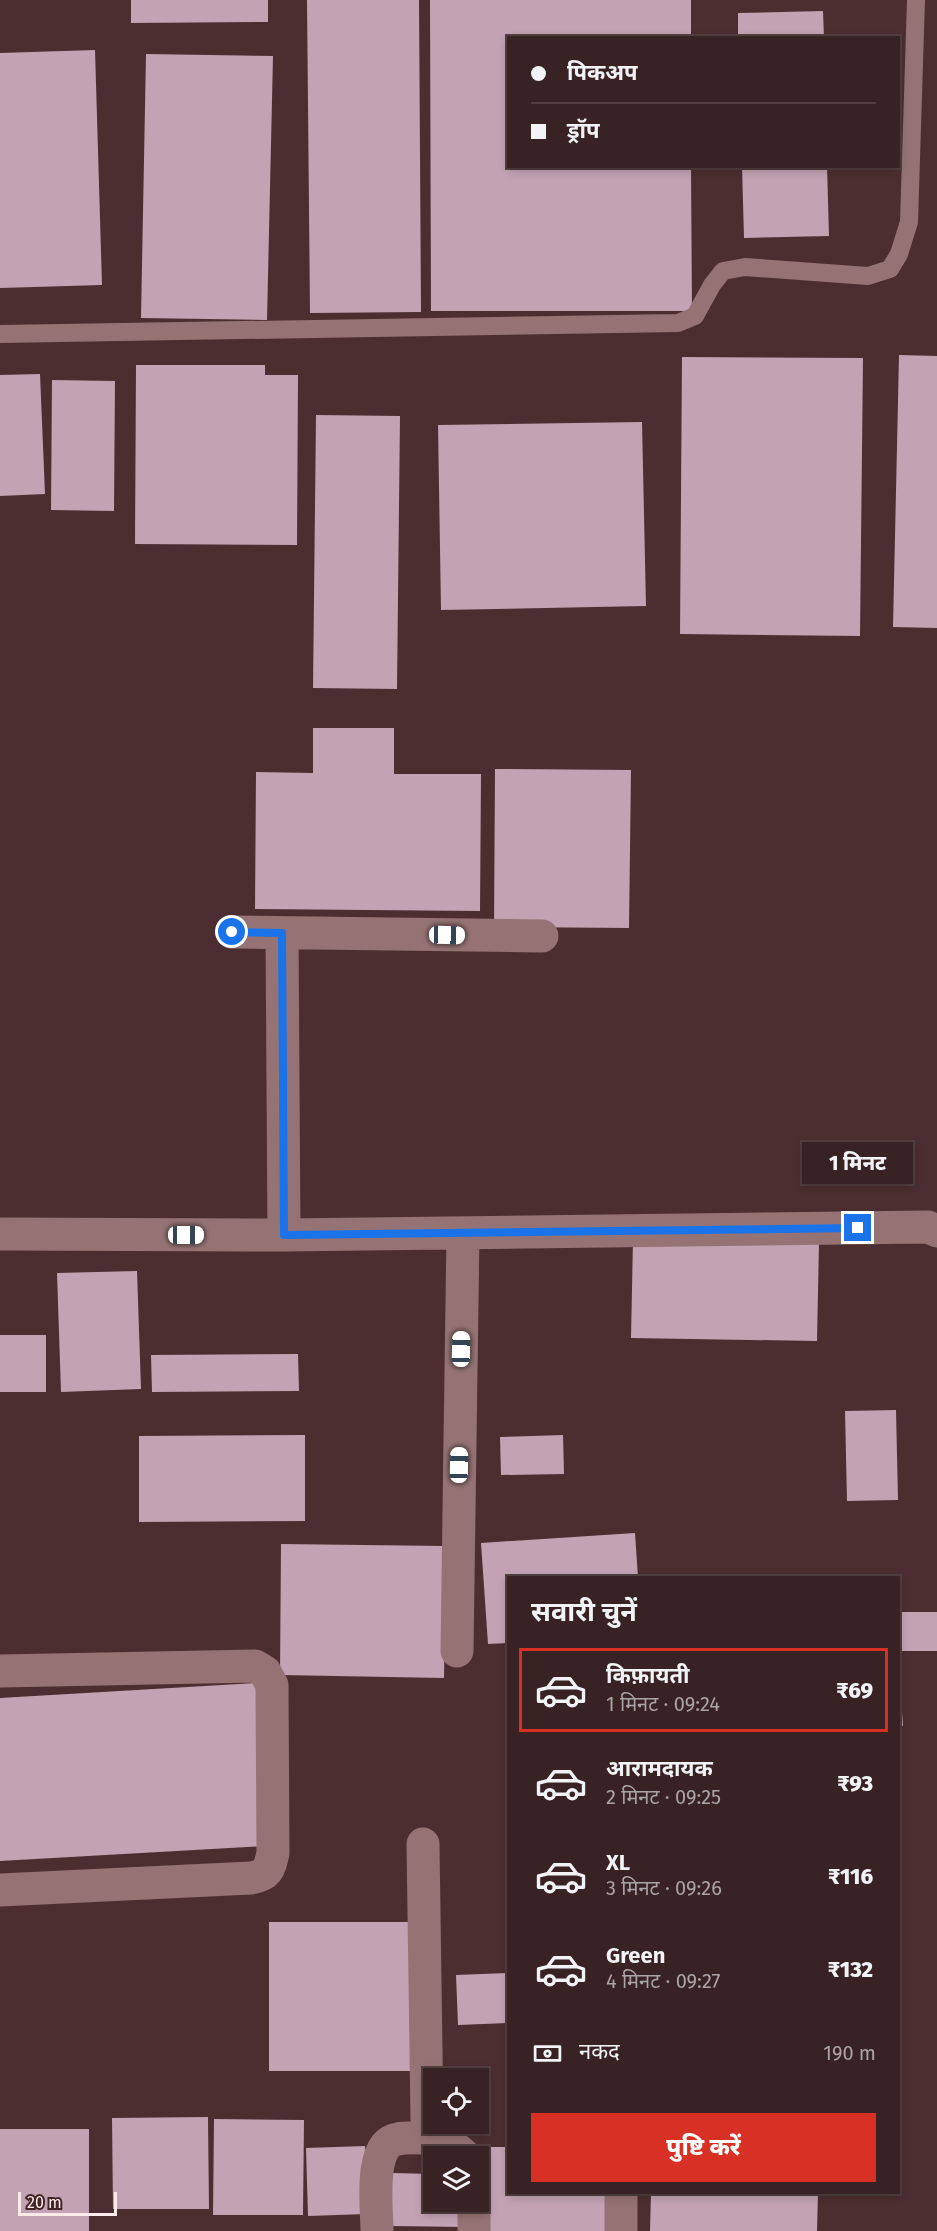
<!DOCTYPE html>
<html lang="hi">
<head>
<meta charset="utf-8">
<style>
  :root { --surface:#392224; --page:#442f31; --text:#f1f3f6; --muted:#aba4a6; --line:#533f41; --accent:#d93025 }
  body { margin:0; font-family:"Fira Sans","Noto Sans Devanagari",sans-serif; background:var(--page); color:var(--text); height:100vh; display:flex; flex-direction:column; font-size:22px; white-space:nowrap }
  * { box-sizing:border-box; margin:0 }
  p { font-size:20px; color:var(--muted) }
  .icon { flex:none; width:33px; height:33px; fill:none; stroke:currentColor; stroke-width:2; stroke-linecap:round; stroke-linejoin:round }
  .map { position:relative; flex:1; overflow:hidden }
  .sheet { position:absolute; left:507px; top:1576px; width:393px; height:618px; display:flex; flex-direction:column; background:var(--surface); border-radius:0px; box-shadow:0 3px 9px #0003,0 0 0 2px var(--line) }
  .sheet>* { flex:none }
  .guide { position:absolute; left:507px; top:36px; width:393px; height:132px; border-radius:0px; box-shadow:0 3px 9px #0003,0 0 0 2px var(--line); display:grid; align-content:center; height:132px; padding:0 24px; background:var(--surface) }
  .fabs { position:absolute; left:423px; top:2068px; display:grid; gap:12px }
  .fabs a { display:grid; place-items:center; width:66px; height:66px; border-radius:0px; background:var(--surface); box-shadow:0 3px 9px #0003,0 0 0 2px var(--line); font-size:30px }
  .scale { position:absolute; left:18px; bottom:15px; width:99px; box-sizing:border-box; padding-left:6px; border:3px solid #feeaeb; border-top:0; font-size:16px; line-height:21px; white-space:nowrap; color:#feeaeb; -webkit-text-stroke:4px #412426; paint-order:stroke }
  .end { position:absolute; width:27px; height:27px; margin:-14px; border:8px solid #1a73e8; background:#fff; box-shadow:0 0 0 3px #fff }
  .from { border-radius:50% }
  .bubble { position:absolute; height:42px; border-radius:0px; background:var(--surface); box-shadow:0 3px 9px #0003,0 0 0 2px var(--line); font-size:20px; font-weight:800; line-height:42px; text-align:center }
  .car { position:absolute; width:18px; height:36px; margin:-18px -9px; border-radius:8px; box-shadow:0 0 4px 2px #0007; background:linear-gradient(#fff 24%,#345 0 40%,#fff 0 76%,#345 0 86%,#fff 0) }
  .guide b { display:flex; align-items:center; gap:21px; height:57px; font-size:22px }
  .guide b+b { border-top:2px solid var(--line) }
  .guide i { width:15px; height:15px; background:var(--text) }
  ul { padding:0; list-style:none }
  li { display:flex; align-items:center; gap:18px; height:84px; margin:0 12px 9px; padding:0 12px; border:3px solid transparent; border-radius:0px }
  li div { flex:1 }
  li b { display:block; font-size:22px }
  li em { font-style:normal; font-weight:800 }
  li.on { border-color:var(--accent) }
  li>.icon { width:54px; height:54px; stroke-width:1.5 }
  h2 { padding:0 24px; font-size:27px; line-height:72px }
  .pay { display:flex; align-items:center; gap:15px; height:66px; padding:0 24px; font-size:22px }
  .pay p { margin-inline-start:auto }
  .action { display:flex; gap:12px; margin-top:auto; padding:12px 24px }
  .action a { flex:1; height:69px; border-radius:0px; background:var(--accent); color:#fff; font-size:24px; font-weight:800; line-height:69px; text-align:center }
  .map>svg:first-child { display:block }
  .building { fill:#c3a3b3 }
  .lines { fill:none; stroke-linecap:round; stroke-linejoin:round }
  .lane { stroke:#957374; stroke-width:18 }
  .street { stroke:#957374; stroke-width:33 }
  .route { stroke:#1a73e8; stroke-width:8 }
</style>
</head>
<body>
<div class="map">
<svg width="937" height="2231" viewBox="0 0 937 2231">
  <rect width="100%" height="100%" fill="#4c2e30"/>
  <path class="building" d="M131,0H268V22L131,23Z
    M307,0H419L421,312L310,313Z
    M430,0H691V38H508V166H691L692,311H431Z
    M823,11L824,38H738V13Z
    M95,50L102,285L0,288V53Z
    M146,54L273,56L267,320L141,318Z
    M742,166H827L829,236L744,238Z
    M899,355L937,356V628L893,627Z
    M682,357L863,358L860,636L680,634Z
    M136,365H265V375H298L297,545L135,544Z
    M40,374L45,494L0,496V375Z
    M52,380L115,381L114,511L51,510Z
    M316,415L400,416L397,689L313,688Z
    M642,422L646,606L441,610L438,425Z
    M313,728H394V774H481L480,911L255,909L256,772L313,773Z
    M495,769L631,770L629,928L494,927Z
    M633,1239L819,1242L817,1341L631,1338Z
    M137,1271L141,1389L61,1392L57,1273Z
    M0,1335H46V1392H0Z
    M298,1354L299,1391L152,1392L151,1355Z
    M896,1410L898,1500L847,1501L845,1411Z
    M305,1435V1521L139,1522V1436Z
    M563,1435L564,1474L501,1475L500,1437Z
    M635,1533L638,1578H508V1643L488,1644L481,1543Z
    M281,1544L446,1546L444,1678L280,1675Z
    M898,1612H937V1651H898Z
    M898,1682H900L903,1726L898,1727Z
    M258,1683L267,1846L0,1861V1698Z
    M269,1922H414V2071H269Z
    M508,1973V2023L458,2025L456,1975Z
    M208,2117L209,2209H113L112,2118Z
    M214,2119L304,2120L303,2215H213Z
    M0,2129H89V2231H0Z
    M365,2146L367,2214L308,2216L306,2148Z
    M478,2147H508V2193H613V2231H479Z
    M392,2173L434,2174V2202H469V2227L391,2226Z
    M651,2193H818L817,2231H650Z"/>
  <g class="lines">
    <path class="lane" d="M0,334L678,323L695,316L712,285L723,271L745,267L868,276L890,269L899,254L909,222L916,0"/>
    <path class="street" d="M232,932L542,936
      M282,933L284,1235
      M0,1234L284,1235L928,1227L937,1231
      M457,1651L463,1233
      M0,1671L255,1666L265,1672L272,1685L273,1853C269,1870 268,1875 251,1878L0,1890
      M423,1844L427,2119L430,2126L466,2157
      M377,2231C377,2209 368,2143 398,2139C412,2136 429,2139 444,2139
      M474,2231V2202
      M621,2231V2193"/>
  </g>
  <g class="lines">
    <path class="route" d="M232,932L282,933L284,1235L858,1228"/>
  </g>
</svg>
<div class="fabs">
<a><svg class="icon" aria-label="locate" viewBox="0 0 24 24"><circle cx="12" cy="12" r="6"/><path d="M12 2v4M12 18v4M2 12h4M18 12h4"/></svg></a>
<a><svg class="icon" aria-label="layers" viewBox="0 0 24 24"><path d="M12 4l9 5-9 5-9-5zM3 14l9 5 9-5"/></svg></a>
</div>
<div class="scale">20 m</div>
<i class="end from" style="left:232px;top:932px"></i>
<i class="end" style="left:858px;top:1228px"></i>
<div class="bubble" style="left:802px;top:1142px;width:111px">1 मिनट</div>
<i class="car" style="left:447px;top:935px;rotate:91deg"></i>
<i class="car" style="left:186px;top:1235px;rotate:90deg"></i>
<i class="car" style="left:461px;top:1349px;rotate:1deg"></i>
<i class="car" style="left:459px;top:1465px;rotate:1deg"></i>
<div class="guide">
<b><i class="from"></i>पिकअप</b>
<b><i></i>ड्रॉप</b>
</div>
<section class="sheet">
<h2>सवारी चुनें</h2>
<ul>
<li class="on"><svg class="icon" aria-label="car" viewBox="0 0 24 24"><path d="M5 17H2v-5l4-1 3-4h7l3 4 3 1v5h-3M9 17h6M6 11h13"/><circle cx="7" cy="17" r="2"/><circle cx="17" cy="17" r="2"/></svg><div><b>किफ़ायती</b><p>1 मिनट · 09:24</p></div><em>₹69</em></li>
<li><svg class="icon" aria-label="car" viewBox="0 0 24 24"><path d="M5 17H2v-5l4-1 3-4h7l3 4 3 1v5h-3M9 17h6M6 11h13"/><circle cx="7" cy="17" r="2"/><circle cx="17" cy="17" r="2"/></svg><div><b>आरामदायक</b><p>2 मिनट · 09:25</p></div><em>₹93</em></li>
<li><svg class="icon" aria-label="car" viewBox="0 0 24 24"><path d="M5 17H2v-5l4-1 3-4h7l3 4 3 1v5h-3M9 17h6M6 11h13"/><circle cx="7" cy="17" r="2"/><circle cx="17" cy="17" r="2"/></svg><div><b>XL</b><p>3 मिनट · 09:26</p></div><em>₹116</em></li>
<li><svg class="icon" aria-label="car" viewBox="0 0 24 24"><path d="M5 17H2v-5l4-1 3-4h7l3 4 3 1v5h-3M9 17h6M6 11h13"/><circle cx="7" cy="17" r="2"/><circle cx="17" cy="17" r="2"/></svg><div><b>Green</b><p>4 मिनट · 09:27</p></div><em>₹132</em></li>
</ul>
<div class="pay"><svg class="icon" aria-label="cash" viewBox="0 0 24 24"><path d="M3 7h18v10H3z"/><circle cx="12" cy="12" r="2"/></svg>नकद<p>190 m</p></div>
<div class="action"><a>पुष्टि करें</a></div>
</section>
</div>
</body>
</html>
